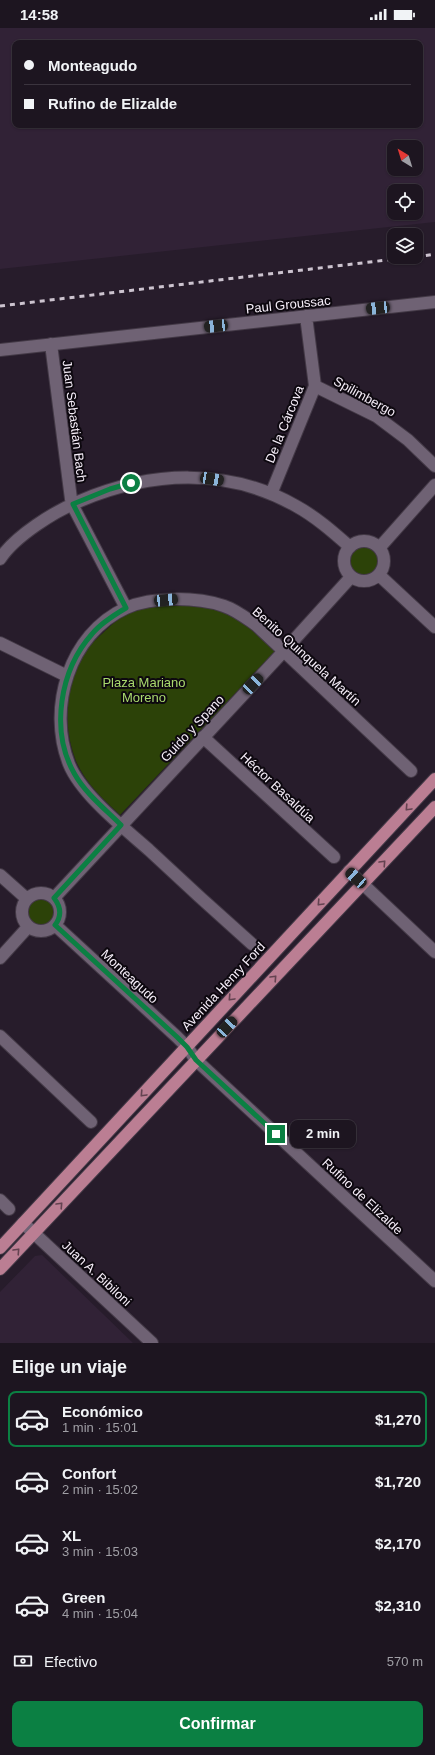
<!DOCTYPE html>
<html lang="es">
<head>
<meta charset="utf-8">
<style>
  :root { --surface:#1d1520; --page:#2a222d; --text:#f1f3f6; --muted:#a09fa5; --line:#3b343e; --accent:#0b8043 }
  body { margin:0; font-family:Arial,sans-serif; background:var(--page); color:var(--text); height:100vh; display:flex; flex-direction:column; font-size:15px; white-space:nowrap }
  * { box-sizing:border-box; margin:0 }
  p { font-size:13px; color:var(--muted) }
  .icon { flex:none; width:22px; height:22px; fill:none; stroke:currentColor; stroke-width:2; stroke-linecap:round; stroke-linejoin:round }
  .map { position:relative; height:1315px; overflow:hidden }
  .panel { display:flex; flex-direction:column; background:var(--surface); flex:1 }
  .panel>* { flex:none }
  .top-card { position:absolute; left:12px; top:12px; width:411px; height:88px; border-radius:8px; box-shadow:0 1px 3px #0004,0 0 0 1px var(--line); display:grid; align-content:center; height:88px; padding:0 12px; background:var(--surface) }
  .needle { width:26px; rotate:322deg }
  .controls { position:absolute; left:387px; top:112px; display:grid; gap:8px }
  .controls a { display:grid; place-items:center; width:36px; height:36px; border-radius:8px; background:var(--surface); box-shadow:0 1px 3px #0004,0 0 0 1px var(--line); font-size:20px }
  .end { position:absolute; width:18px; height:18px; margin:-9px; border:5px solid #0b8043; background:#fff; box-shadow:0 0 0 2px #fff }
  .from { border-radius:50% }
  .bubble { position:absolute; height:28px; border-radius:8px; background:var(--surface); box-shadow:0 1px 3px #0004,0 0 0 1px var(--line); font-size:13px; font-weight:700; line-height:28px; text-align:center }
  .car { position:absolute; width:12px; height:24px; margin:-12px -6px; border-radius:5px; box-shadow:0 0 3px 1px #0007; background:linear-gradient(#222 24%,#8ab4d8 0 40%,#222 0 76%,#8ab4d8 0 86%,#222 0) }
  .top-card b { display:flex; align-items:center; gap:14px; height:38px; font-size:15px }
  .top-card b+b { border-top:1px solid var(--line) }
  .top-card i { width:10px; height:10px; background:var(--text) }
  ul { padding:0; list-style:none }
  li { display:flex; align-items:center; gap:12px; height:56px; margin:0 8px 6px; padding:0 4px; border:2px solid transparent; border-radius:8px }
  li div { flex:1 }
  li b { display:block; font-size:15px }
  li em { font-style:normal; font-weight:700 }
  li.current { border-color:var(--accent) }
  li>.icon { width:36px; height:36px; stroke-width:1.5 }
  h2 { padding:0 12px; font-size:18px; line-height:48px }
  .pay { display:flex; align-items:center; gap:10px; height:44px; padding:0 12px; font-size:15px }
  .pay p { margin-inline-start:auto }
  .button { display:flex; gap:8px; margin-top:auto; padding:8px 12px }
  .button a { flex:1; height:46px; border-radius:8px; background:var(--accent); color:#fff; font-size:16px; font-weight:700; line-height:46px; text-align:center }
  .status { display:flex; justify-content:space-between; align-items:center; height:28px; padding:0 20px; background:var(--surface); direction:ltr }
  .status svg { height:11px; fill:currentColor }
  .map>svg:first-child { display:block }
  .built { fill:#312236; fill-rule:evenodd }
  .green { fill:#2c4208 }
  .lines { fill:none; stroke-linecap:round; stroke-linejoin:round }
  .minor-casing { stroke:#433946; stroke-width:14 }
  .major-casing { stroke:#433946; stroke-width:14 }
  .minor { stroke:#6f6274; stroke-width:12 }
  .major { stroke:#bb7e93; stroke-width:12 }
  .rail { stroke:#ccc3cf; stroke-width:3; stroke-dasharray:5 5; stroke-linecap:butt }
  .oneway { stroke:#644351 }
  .route { stroke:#0b8043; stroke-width:5 }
  .labels { text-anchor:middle; stroke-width:4; stroke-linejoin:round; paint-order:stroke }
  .street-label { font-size:13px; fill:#f7effa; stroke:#0d080f }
  .park-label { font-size:13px; fill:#a9d96e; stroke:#0d080f }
</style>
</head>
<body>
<div class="status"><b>14:58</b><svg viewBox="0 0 49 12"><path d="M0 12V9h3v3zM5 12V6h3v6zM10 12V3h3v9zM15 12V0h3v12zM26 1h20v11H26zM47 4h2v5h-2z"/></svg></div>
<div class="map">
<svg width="435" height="1315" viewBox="0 0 435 1315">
  <rect width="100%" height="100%" fill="#271c2b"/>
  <path class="built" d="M0,0H435V194L0,241ZM15,15H420V97H15ZM394,119H416V141H394ZM394,163H416V185H394Z
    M42,1227L133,1315H0V1264L35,1228Z"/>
  <path class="green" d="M350 533a14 14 0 1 1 28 0a14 14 0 1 1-28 0Z
    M192,574L237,587L277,621L120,787C103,771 86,756 76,733C62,697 64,652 88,620C92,614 98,610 103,605C111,597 121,588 132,583C151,575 171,576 192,574Z
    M27 885a14 14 0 1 1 28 0a14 14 0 1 1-28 0Z"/>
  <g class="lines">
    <defs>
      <path id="minor" d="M51,316L71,471L75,482L126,580
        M0,322L435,274
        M315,358L376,388L408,412L435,438
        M271,466L315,358L306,288
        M344 533a20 20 0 1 1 40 0a20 20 0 1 1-40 0Z
        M380,519L435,457
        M0,531C15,508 55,483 80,473C151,443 227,439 296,478C316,489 333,504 350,519
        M379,547L435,599
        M0,615L67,648
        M203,709L334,829
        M349,843L435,924
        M0,847L27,871
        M22 884a19 19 0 1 1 38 0a19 19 0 1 1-38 0Z
        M54,870L283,624L351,549
        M55,897L177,1009L187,1019L196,1032L435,1253
        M252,916C217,885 183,854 149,822C124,800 81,766 69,736C47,680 69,606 126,580C153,568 197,569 224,578C236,582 246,590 256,597L411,743
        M0,930L28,899
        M0,1008L91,1094
        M0,1172L9,1181
        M23,1195L152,1315"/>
      <path id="major" d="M0,1220L435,751
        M0,1241L435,779"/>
    </defs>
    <use href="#minor" class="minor-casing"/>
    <use href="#major" class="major-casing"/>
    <use href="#minor" class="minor"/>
    <use href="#major" class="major"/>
    <path class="rail" d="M416,229L435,226
      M0,278L412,229"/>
  </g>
  <defs><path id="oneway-chevron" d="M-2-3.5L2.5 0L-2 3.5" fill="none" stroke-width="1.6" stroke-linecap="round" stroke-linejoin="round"/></defs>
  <g class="oneway">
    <use href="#oneway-chevron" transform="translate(408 780) rotate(133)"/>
    <use href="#oneway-chevron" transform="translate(383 835) rotate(-47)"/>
    <use href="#oneway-chevron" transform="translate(320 875) rotate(133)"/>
    <use href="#oneway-chevron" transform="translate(274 950) rotate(-47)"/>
    <use href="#oneway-chevron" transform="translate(231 970) rotate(133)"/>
    <use href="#oneway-chevron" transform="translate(143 1066) rotate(133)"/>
    <use href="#oneway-chevron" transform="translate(60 1177) rotate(-47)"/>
    <use href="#oneway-chevron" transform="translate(17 1223) rotate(-47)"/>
  </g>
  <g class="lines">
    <path class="route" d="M131,455L110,461L73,476L126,580C114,587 101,595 92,606C60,642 50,702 74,745C85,765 105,781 121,797L54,870C61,879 62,888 55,897L177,1009L187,1019L196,1032L276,1106"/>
  </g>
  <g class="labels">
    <g class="street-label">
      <text transform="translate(288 276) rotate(-6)" y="5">Paul Groussac</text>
      <text transform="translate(365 368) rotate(29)" y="5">Spilimbergo</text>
      <text transform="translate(75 393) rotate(83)" y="5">Juan Sebastián Bach</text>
      <text transform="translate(284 396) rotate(-68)" y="5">De la Cárcova</text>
      <text transform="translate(307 628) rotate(42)" y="5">Benito Quinquela Martín</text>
      <text transform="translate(192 700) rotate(-47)" y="5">Guido y Spano</text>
      <text transform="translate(278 759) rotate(43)" y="5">Héctor Basaldúa</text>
      <text transform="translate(130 948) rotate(43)" y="5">Monteagudo</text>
      <text transform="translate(223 958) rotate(-47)" y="5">Avenida Henry Ford</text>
      <text transform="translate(363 1168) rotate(43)" y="5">Rufino de Elizalde</text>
      <text transform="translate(97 1245) rotate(43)" y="5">Juan A. Bibiloni</text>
    </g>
    <g class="park-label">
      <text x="144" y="659">Plaza Mariano<tspan x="144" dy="15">Moreno</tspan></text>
    </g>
  </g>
</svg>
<div class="controls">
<a><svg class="needle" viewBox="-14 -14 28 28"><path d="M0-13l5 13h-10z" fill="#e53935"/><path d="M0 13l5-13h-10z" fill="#a09fa5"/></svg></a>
<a><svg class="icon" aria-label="locate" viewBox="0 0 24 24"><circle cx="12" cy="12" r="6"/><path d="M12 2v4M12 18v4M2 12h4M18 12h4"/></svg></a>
<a><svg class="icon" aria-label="layers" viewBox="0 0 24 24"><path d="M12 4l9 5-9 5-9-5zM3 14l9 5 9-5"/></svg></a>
</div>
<i class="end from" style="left:131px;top:455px"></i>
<i class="end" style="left:276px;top:1106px"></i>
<div class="bubble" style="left:290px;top:1092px;width:66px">2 min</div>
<i class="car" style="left:378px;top:280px;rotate:264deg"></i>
<i class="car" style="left:216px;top:298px;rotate:264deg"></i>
<i class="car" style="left:212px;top:451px;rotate:100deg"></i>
<i class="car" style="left:166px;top:572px;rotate:85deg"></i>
<i class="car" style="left:253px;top:656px;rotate:44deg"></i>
<i class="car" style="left:356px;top:850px;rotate:312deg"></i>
<i class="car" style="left:227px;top:999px;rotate:43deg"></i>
<div class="top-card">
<b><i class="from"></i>Monteagudo</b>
<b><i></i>Rufino de Elizalde</b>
</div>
</div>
<section class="panel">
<h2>Elige un viaje</h2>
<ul>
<li class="current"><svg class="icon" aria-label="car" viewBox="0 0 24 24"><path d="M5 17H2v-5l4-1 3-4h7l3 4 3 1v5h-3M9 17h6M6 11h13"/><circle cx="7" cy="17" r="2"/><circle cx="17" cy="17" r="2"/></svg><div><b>Económico</b><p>1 min · 15:01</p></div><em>$1,270</em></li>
<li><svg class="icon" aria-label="car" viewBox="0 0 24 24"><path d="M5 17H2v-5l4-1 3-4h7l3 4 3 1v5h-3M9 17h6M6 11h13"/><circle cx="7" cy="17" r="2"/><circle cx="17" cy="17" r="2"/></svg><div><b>Confort</b><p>2 min · 15:02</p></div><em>$1,720</em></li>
<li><svg class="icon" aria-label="car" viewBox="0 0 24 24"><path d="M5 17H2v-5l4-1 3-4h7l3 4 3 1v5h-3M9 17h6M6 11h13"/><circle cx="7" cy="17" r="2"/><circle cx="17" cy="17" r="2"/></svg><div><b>XL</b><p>3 min · 15:03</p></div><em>$2,170</em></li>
<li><svg class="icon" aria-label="car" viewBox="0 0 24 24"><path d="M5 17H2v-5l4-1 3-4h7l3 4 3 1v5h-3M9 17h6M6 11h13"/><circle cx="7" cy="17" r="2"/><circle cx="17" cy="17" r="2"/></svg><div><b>Green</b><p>4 min · 15:04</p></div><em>$2,310</em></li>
</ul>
<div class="pay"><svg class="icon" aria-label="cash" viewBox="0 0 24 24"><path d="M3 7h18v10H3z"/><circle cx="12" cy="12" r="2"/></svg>Efectivo<p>570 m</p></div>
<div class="button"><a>Confirmar</a></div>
</section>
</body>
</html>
